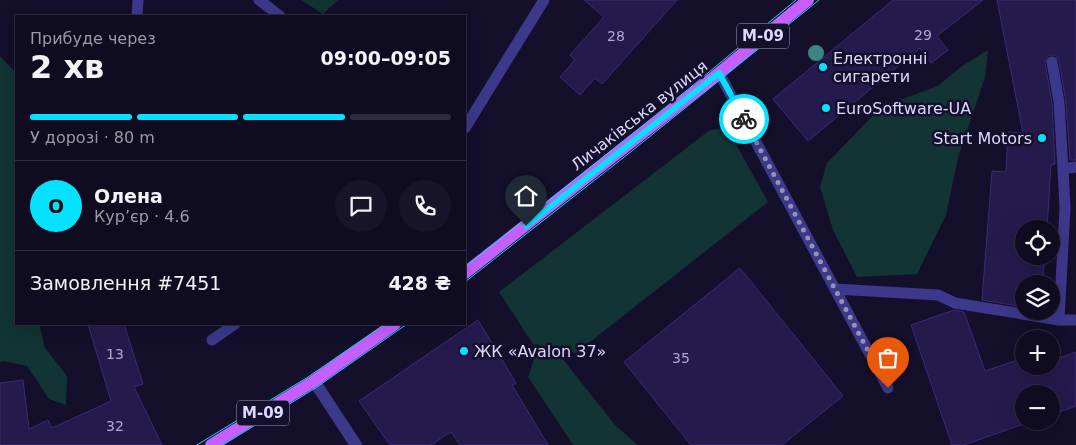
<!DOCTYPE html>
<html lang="uk">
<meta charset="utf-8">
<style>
:root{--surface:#0f0b20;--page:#181429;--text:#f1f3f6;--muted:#9b9ba5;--line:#2f2b3e;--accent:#04e2ff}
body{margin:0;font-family:"DejaVu Sans",sans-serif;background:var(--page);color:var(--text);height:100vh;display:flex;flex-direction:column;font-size:19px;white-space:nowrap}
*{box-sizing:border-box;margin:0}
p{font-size:16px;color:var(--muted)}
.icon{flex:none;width:28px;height:28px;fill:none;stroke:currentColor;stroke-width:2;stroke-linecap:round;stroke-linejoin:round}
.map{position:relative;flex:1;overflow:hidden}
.sheet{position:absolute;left:15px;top:15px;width:451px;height:310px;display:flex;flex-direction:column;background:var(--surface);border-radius:0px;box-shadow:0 5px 20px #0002,0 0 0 1px var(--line)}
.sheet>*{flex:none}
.tools{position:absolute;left:1015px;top:220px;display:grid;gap:10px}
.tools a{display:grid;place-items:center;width:45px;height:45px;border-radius:50%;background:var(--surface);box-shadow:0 5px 20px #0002,0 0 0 1px var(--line);font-size:25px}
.pin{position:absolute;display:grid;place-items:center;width:42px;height:42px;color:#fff;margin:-51px -21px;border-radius:50% 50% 50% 0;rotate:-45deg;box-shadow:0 0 5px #0007}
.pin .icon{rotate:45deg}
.courier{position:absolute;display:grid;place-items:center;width:50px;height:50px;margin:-25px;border:4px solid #04e2ff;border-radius:50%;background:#fff;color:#222;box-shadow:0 1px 6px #0007}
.head em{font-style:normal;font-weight:700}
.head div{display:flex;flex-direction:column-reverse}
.head{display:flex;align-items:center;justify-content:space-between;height:85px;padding:0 15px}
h1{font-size:32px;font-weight:700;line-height:38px}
.bar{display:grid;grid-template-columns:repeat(4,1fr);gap:8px 5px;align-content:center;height:60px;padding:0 15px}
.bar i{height:6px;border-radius:4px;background:var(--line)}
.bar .current{background:var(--accent)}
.bar p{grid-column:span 4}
.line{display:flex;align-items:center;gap:12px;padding:0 15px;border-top:1px solid var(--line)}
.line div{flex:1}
.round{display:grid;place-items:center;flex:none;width:52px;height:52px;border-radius:26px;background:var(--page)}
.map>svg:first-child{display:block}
.green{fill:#123434}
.building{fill:#251a4c;stroke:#3c2b79}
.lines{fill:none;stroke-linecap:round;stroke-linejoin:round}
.service{stroke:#3c388b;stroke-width:11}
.minor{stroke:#3c388b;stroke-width:12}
.primary{stroke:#c65fff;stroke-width:12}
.tram{stroke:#04e2ff;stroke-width:1}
.tree{fill:#3c8580}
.done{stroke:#9792b4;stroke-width:5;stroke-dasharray:0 9}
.route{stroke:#04e2ff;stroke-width:6}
.poi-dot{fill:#04e2ff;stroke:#140f2a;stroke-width:2}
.labels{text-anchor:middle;stroke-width:5;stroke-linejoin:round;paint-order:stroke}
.number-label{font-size:14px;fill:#afa8d2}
.shield{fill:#140f2a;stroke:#a19cbf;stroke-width:1}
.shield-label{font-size:15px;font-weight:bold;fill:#ddd8ff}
.poi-label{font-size:16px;fill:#ddd8ff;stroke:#140f2a;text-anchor:start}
.street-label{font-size:16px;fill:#ddd8ff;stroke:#140f2a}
</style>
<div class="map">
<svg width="1076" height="445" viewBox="0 0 1076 445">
<rect width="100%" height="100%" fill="#140f2a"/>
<path class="green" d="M 301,0 L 338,0 L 323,14 Z
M 988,50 L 985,77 L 958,158 L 946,215 L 917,274 L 857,277 L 833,230 L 820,187 L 827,163 L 881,107 L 938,86 L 962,66 Z
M 0,56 L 16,73 L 16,324 L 39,324 L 45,348 L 67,376 L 66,405 L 49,399 L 27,366 L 4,361 L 0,362 Z
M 727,128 L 768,202 L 576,353 L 533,344 L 499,292 L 710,130 Z
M 537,350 L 558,353 L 615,425 L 638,445 L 573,445 L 528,377 Z"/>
<path class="building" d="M 584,0 L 677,0 L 602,84 L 595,78 L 580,95 L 560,77 L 575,60 L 570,55 L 604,17 Z
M 893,0 L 983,0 L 937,36 L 948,50 L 931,63 L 920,48 L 808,141 L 773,99 Z
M 997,0 L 1076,0 L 1076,160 L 1070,160 L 1066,102 L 1059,61 L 1055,55 L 1050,55 L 1047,57 L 1045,63 L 1052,103 L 1055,164 L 1051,165 L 1047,229 L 1024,229 L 1024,256 L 1045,256 L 1042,284 L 1024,284 L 1024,307 L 982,300 L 992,171 L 1006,172 L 1008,132 L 1023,133 Z
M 740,268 L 843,396 L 782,445 L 691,445 L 624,362 Z
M 954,310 L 964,312 L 985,371 L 1024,358 L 1024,366 L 1051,366 L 1051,352 L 1054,360 L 1076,352 L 1076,406 L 1051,415 L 1051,394 L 1024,394 L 1024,421 L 1032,421 L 964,445 L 952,445 L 911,325 Z
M 478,320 L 516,383 L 512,385 L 548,445 L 460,445 L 451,432 L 431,445 L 390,445 L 359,401 Z
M 88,324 L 124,324 L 143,384 L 134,387 L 162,445 L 0,445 L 0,383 L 23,380 L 29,429 L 48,420 L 52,428 L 111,401 Z"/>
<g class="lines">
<path class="service" d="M 259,0 L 280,16
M 137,16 L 138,0
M 1052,62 L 1059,102 L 1063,169
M 719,73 L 888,388
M 465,128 L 544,0
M 1076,167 L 1063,169 L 1065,208 L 1059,320 L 1076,320
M 835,289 L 938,295 L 955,303 L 1059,320
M 212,340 L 235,324"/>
<path class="minor" d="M 314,381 L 356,445"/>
<path class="primary" d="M 465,273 L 719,73 L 808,0
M 211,445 L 314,381 L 395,324"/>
<path class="tram" d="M 465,267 L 691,87 L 796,0
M 465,282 L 633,150 L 819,0
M 197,445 L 308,377 L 385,324
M 223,445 L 317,387 L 407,324"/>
</g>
<circle class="tree" cx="816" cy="53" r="8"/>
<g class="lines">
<path class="done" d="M 744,119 L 888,388"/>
<path class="route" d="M 526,226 L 719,73 L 744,119"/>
</g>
<g class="poi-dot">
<circle cx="823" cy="67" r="5"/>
<circle cx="826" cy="108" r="5"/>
<circle cx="1042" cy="138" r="5"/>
<circle cx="464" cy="351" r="5"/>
</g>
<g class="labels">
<g class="number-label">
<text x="923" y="40">29</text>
<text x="616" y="41">28</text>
<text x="115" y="359">13</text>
<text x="681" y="363">35</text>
<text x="115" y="431">32</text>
</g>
<g class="shield">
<rect x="737" y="23.5" width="52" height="25" rx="4"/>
<rect x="237" y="400.5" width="52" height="25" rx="4"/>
</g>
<g class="shield-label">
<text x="763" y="41">М-09</text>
<text x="263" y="418">М-09</text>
</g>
<g class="poi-label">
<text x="833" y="64">Електронні<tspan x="833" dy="18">сигарети</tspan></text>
<text x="836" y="114">EuroSoftware-UA</text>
<text x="1032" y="144" text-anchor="end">Start Motors</text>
<text x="474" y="357">ЖК «Avalon 37»</text>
</g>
<g class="street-label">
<text transform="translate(639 115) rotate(-38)" y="6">Личаківська вулиця</text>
</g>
</g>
</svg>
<div class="tools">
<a><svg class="icon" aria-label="locate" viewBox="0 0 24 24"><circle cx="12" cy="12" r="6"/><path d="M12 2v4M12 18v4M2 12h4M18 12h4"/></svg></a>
<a><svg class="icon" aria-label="layers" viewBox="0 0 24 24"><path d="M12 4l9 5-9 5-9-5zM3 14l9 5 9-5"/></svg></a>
<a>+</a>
<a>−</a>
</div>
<div class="pin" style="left:888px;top:388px;background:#ea580c"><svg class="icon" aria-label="bag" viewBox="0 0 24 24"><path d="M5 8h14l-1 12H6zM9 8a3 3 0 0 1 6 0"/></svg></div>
<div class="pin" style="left:526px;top:226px;background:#1f2937"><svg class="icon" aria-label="home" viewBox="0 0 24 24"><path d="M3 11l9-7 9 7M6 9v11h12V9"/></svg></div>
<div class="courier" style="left:744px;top:119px"><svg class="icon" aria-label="bike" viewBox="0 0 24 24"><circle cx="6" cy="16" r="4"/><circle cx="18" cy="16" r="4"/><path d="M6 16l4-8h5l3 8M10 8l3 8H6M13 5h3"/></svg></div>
<section class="sheet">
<div class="head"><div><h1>2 хв</h1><p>Прибуде через</p></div><em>09:00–09:05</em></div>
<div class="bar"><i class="current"></i><i class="current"></i><i class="current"></i><i></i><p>У дорозі · 80 m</p></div>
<div class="line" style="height:90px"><b class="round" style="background:var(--accent);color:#111">О</b><div><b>Олена</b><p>Кур’єр · 4.6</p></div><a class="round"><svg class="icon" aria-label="chat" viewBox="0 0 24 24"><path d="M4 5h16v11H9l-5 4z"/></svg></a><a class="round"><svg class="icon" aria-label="phone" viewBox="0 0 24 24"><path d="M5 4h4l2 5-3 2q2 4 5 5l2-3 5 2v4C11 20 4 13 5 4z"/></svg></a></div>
<div class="line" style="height:65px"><div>Замовлення #7451</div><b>428 ₴</b></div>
</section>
</div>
